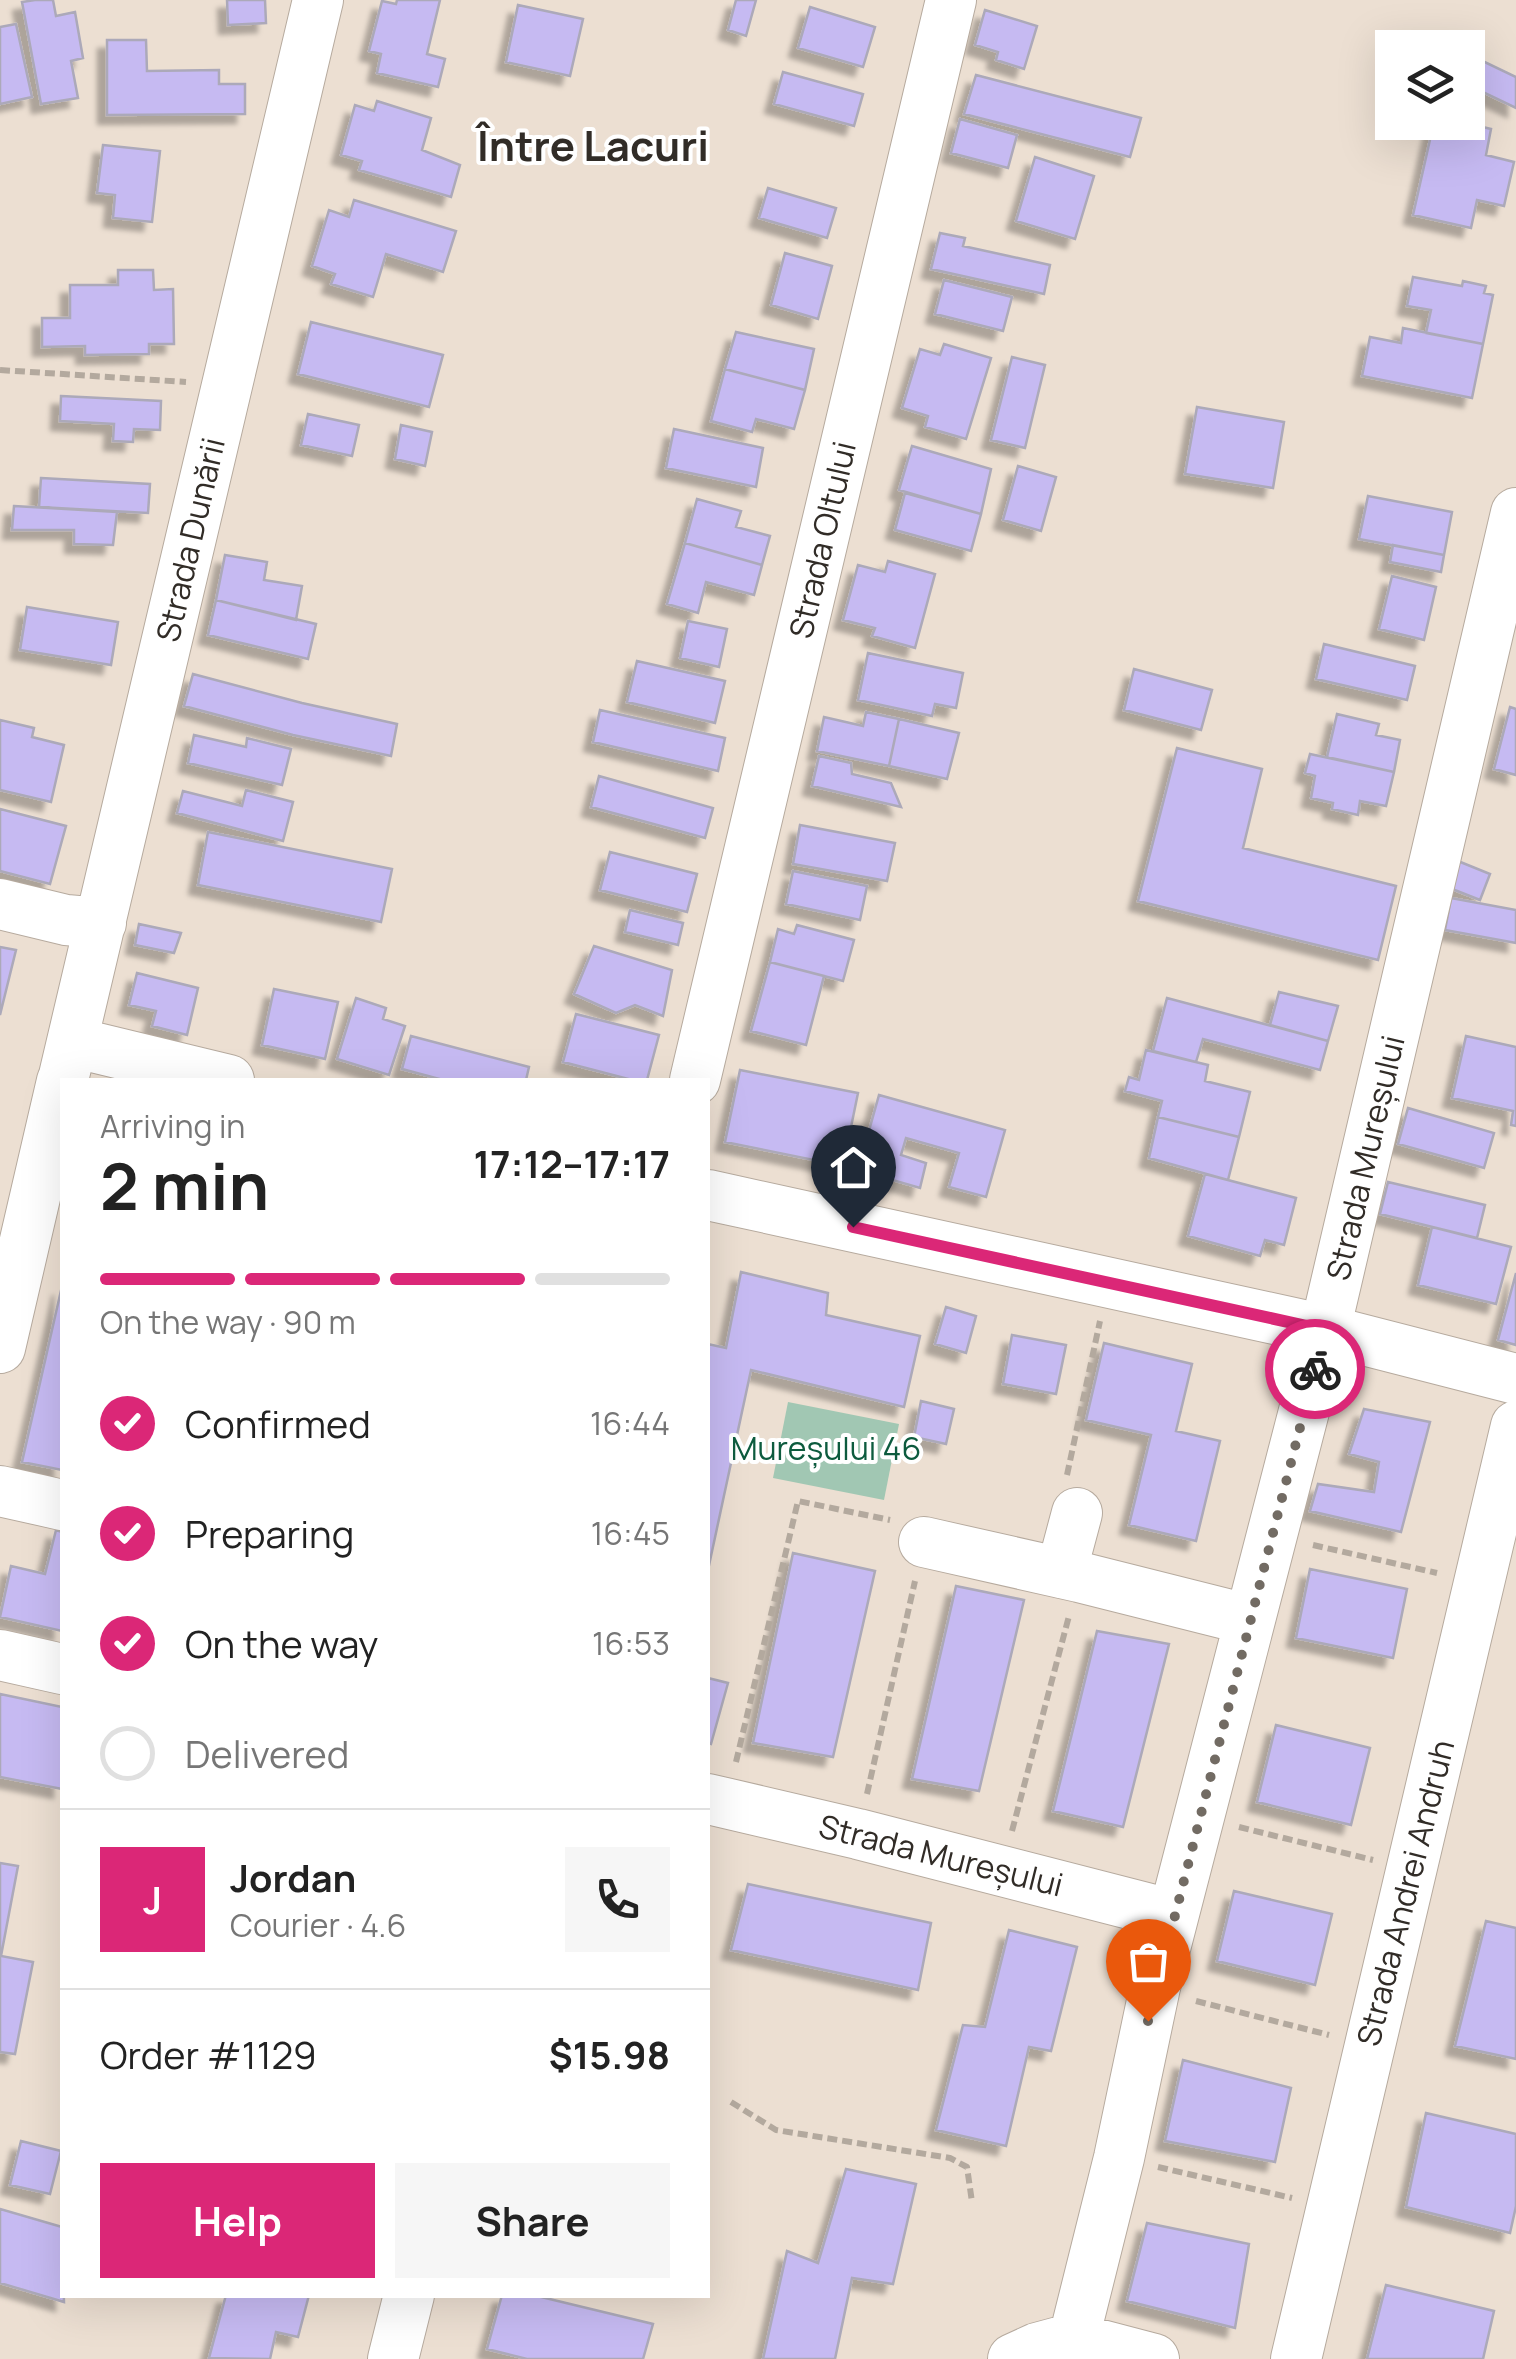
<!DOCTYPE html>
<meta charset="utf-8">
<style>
:root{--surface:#fff;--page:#f6f6f6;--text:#222;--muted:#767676;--line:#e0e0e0;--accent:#db2777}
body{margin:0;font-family:Manrope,sans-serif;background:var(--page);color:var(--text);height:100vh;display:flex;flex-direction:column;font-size:38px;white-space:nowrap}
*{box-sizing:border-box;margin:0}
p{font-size:32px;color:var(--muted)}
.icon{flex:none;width:55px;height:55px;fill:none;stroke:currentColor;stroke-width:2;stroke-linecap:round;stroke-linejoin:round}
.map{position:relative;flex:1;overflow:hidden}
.drawer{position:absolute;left:60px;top:1078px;width:650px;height:1220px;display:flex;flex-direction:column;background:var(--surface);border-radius:0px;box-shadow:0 10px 40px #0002}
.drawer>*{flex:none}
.fabs{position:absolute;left:1375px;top:30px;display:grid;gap:20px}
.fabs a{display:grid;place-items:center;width:110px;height:110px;border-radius:0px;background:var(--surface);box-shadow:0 10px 40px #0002;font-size:50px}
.pin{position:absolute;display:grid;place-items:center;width:85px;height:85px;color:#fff;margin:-102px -42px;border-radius:50% 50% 50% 0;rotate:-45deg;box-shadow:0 0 10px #0007}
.pin .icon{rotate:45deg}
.courier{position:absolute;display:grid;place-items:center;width:100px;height:100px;margin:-50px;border:8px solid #db2777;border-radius:50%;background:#fff;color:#222;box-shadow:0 2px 12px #0007}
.summary em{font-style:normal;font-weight:700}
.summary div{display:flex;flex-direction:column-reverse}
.summary{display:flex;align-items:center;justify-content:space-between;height:170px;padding:0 40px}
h1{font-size:65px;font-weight:700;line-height:75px}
.bar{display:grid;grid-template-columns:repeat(4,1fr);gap:15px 10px;align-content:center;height:120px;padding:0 40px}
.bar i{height:12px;border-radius:8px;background:var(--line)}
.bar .on{background:var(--accent)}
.bar p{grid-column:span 4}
.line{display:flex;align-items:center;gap:25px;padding:0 40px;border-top:2px solid var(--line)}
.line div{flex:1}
.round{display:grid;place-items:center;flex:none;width:105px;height:105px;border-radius:0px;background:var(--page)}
ol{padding:0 40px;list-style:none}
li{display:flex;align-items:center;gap:30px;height:110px}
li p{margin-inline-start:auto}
li .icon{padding:10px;border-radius:50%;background:var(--accent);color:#fff;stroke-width:4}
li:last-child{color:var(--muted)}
li i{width:55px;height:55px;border:5px solid var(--line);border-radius:50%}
.primary-button{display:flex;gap:20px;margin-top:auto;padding:20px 40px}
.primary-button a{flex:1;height:115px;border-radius:0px;background:var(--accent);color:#fff;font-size:40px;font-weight:700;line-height:115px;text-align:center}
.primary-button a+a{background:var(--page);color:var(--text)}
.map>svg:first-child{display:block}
.green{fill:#a1c7b3}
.building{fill:#c6baf2;stroke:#aca9b9;stroke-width:2.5;filter:url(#shadow)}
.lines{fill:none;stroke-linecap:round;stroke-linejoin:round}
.minor-casing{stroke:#b6aa9e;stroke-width:52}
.path{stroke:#b3a99e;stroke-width:6;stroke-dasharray:10 5;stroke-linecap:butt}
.minor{stroke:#fff;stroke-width:50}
.done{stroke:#726b63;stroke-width:10;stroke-dasharray:0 18}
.route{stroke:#db2777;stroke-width:12}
.labels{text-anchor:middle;stroke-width:8;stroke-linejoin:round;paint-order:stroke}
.street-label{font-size:32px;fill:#312c27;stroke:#fff}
.park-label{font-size:32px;fill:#0d5b3e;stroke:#fff}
.district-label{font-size:42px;font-weight:bold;fill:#312c27;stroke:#fff}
</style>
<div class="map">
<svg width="1516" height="2359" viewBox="0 0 1516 2359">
<defs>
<filter id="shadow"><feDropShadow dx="-9" dy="9" stdDeviation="2.5" flood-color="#0004"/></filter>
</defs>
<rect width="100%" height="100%" fill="#ecdfd2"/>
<path class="green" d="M 788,1402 L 899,1424 L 884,1500 L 773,1478 Z"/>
<path class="building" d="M 35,0 L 53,0 L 56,16 L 75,12 L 83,58 L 71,61 L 78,98 L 41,104 L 22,2 Z
M 227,0 L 265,0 L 266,23 L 228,25 Z
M 397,0 L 440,0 L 427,54 L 445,59 L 438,87 L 377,73 L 381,54 L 369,51 L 382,1 L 396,4 Z
M 736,0 L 756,0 L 746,36 L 728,30 Z
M 518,5 L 583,19 L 570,76 L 506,62 Z
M 810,7 L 875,27 L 863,67 L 798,48 Z
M 985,10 L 1037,26 L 1024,69 L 996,60 L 998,52 L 975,45 Z
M 16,24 L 32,97 L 0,104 L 0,27 Z
M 107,40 L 146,40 L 147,71 L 219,70 L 219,84 L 245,84 L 245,114 L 107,115 Z
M 1468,54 L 1516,77 L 1516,108 L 1468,85 Z
M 783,72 L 863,94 L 854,126 L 774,104 Z
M 976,75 L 1141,118 L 1130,157 L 964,114 Z
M 377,101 L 431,118 L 422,150 L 460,165 L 451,197 L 359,170 L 362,161 L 341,155 L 355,105 L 374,111 Z
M 960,119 L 1017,135 L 1008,168 L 951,153 Z
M 1434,122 L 1462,122 L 1491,129 L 1486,155 L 1514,162 L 1504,206 L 1477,200 L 1471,228 L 1413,215 Z
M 103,145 L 160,151 L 152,222 L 113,218 L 115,195 L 97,193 Z
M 1035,157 L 1094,176 L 1075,239 L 1016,221 Z
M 768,188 L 836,208 L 827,238 L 759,218 Z
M 354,200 L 456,231 L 443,272 L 386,254 L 373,297 L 331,284 L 335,274 L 312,266 L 329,210 L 349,217 Z
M 940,233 L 965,238 L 963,246 L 1050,265 L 1044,294 L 931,269 Z
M 785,253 L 832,266 L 818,319 L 771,305 Z
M 118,270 L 153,270 L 154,290 L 173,289 L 174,344 L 149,344 L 149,354 L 85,355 L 85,346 L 42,347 L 42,318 L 70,318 L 70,285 L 118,285 Z
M 1413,277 L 1462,286 L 1463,281 L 1486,286 L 1484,293 L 1493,295 L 1483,344 L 1426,333 L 1431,310 L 1407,306 Z
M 944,280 L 1012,297 L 1003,331 L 935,314 Z
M 311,322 L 443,355 L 429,407 L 298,374 Z
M 1403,328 L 1483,344 L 1472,398 L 1362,376 L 1370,337 L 1401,343 Z
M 736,332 L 814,349 L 805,390 L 725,369 Z
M 944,344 L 991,358 L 966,439 L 925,427 L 928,416 L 902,408 L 920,349 L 940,355 Z
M 1012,357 L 1045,365 L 1025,448 L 991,440 Z
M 725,369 L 805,390 L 794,429 L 756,419 L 752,432 L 711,421 Z
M 61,396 L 161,401 L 160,430 L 134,429 L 133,442 L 113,441 L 114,424 L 60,421 Z
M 1197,407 L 1284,422 L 1273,488 L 1185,474 Z
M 308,414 L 359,425 L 352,456 L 301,445 Z
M 401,425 L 432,432 L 425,466 L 395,459 Z
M 674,429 L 763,448 L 756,487 L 666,468 Z
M 912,446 L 991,469 L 981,514 L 899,490 Z
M 1018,466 L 1056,477 L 1041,531 L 1003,520 Z
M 41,478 L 150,484 L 148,513 L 39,507 Z
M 905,493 L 981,514 L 971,551 L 895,530 Z
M 1368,496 L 1452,512 L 1444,555 L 1359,539 Z
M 697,499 L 741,511 L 736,527 L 770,536 L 762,565 L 685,543 Z
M 14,506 L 117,512 L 113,545 L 74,544 L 74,530 L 12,530 Z
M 685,543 L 762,565 L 754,595 L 706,582 L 698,613 L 667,604 Z
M 1393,545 L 1444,555 L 1441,572 L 1390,562 Z
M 225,555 L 267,562 L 264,580 L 302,586 L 296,620 L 216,600 Z
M 888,561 L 935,574 L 915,648 L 872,636 L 875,628 L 843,620 L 858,565 L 885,572 Z
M 1392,576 L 1436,587 L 1424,640 L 1379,629 Z
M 216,600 L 316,624 L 308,659 L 208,635 Z
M 27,607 L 118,622 L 111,665 L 20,650 Z
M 688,621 L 727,629 L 719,667 L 680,658 Z
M 1324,644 L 1415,666 L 1407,700 L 1316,679 Z
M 868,653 L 963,673 L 956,708 L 935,704 L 932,716 L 858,700 Z
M 637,661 L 725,681 L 715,723 L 627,702 Z
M 1134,669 L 1212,690 L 1201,730 L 1124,710 Z
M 193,674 L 302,703 L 397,724 L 391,756 L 293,735 L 184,706 Z
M 1510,707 L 1516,709 L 1516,775 L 1494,769 Z
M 600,710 L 725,738 L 718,771 L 593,742 Z
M 866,712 L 899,719 L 889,766 L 817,751 L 824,717 L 863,726 Z
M 1337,714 L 1379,724 L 1376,735 L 1400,740 L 1394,772 L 1327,757 Z
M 899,719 L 959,733 L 947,779 L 889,766 Z
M 0,720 L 34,728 L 32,737 L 64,745 L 51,802 L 0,790 Z
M 194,735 L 246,747 L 247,738 L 291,749 L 282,785 L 188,763 Z
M 1177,748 L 1262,769 L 1243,848 L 1396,886 L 1378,960 L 1138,901 Z
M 1310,754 L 1394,772 L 1386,806 L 1360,801 L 1358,815 L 1332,809 L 1333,803 L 1311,798 L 1315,776 L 1305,773 Z
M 819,756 L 851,763 L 852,774 L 891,783 L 901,807 L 812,786 Z
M 599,776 L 713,808 L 705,838 L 591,807 Z
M 246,790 L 293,802 L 283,841 L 177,813 L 183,791 L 242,806 Z
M 0,809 L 66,826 L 50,884 L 0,871 Z
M 800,825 L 895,843 L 887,881 L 793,864 Z
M 208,832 L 392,869 L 381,922 L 198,885 Z
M 610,852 L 697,874 L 687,912 L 600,890 Z
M 1453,859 L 1490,874 L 1480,900 L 1442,885 Z
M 793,871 L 867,886 L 860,920 L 786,904 Z
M 1451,898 L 1516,910 L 1516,943 L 1445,930 Z
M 630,910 L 683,923 L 678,945 L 625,932 Z
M 139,924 L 181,933 L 174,953 L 135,945 Z
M 797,925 L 854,940 L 843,981 L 770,962 L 778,929 L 794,934 Z
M 594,946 L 672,970 L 663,1016 L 635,1005 L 616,1013 L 574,994 Z
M 0,947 L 16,950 L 0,1015 Z
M 770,962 L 824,976 L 806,1045 L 751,1031 Z
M 137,973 L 198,988 L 187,1035 L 152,1026 L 156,1011 L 129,1005 Z
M 274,989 L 338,1002 L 325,1059 L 262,1045 Z
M 1279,992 L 1338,1006 L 1328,1041 L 1270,1025 Z
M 356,998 L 386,1008 L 383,1019 L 405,1026 L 389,1075 L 337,1059 Z
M 1167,998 L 1328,1041 L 1320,1070 L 1203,1039 L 1196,1062 L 1153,1051 Z
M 576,1014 L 659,1035 L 647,1080 L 632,1080 L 563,1062 Z
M 411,1036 L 529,1067 L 526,1080 L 443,1080 L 402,1069 Z
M 1466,1036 L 1516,1047 L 1516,1126 L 1511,1125 L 1513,1111 L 1452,1098 Z
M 1146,1050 L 1208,1065 L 1205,1081 L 1250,1092 L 1239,1137 L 1158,1117 L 1162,1101 L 1125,1091 L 1129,1077 L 1139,1080 Z
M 740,1070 L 858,1093 L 843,1166 L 725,1142 Z
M 879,1095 L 1005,1130 L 986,1197 L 949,1187 L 959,1153 L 906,1138 L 901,1155 L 926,1163 L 920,1188 L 858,1170 Z
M 1408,1108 L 1494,1133 L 1484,1168 L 1398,1144 Z
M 1158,1117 L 1239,1137 L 1228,1180 L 1149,1158 Z
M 1205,1174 L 1296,1198 L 1284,1245 L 1265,1240 L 1260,1256 L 1188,1236 Z
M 1388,1182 L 1485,1205 L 1477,1238 L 1380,1214 Z
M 1432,1227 L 1511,1247 L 1496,1304 L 1418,1285 Z
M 741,1272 L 828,1293 L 826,1315 L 920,1336 L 904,1407 L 751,1370 L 708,1570 L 708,1344 L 726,1348 Z
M 1516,1273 L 1516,1345 L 1498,1340 Z
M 62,1286 L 62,1470 L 22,1462 Z
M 946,1307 L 976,1316 L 966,1353 L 935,1344 Z
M 1012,1335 L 1066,1345 L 1056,1394 L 1003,1384 Z
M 1104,1343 L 1192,1364 L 1176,1431 L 1220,1441 L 1196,1541 L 1129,1525 L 1151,1435 L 1086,1420 Z
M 921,1401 L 954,1409 L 946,1444 L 914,1437 Z
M 1364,1409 L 1430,1422 L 1401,1532 L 1310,1511 L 1318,1484 L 1374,1492 L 1379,1462 L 1349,1454 Z
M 56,1530 L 62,1532 L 62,1631 L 0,1617 L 11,1566 L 45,1574 Z
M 793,1553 L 875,1571 L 833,1757 L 753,1743 Z
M 1310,1569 L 1407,1589 L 1393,1658 L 1296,1638 Z
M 956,1586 L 1024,1600 L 979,1791 L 912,1779 Z
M 1097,1631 L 1169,1644 L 1123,1827 L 1053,1811 Z
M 708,1678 L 728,1683 L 711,1744 L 708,1743 Z
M 0,1694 L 62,1707 L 62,1789 L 0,1777 Z
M 1276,1725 L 1370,1748 L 1351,1825 L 1257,1802 Z
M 0,1863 L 18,1866 L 1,1956 L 33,1962 L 15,2054 L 0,2052 Z
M 748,1884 L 931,1923 L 918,1990 L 731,1950 Z
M 1234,1891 L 1332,1914 L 1315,1985 L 1217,1961 Z
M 1486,1921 L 1516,1928 L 1516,2059 L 1455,2046 Z
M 1009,1930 L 1077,1947 L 1051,2051 L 1029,2047 L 1006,2146 L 936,2130 L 963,2025 L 985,2027 Z
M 1183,2060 L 1291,2088 L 1275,2162 L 1165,2141 Z
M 1426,2113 L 1516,2134 L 1516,2206 L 1510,2233 L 1406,2207 Z
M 21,2141 L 61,2151 L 50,2194 L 10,2185 Z
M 846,2169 L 916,2184 L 893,2284 L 852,2278 L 835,2359 L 763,2359 L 787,2251 L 818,2263 Z
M 0,2209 L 62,2227 L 64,2302 L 0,2283 Z
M 1147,2223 L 1249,2244 L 1235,2328 L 1127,2301 Z
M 1386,2285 L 1494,2311 L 1483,2359 L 1367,2359 Z
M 226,2295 L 309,2295 L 298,2337 L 276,2332 L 270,2359 L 209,2358 Z
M 502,2295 L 533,2295 L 653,2324 L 643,2359 L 527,2359 L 487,2349 Z"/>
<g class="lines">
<defs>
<path id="minor" d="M 0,904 L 66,920 L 101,923
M 72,1042 L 229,1080
M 63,1080 L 318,0
M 695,1080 L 951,0
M 708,1195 L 1325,1330 L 1516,1379
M 0,1348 L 62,1081
M 0,1491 L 62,1505
M 924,1542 L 1079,1577 L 1250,1620
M 1061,1573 L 1077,1513
M 0,1655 L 62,1669
M 708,1799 L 858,1834 L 1173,1915
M 1074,2338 L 1119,2158 L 1155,1987 L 1325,1330 L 1516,513
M 393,2359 L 409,2295
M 1013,2359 L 1037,2348 L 1074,2338 L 1154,2359
M 1296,2359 L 1516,1426"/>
</defs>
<use href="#minor" class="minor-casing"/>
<path class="path" d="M 0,370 L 186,382
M 1067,1475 L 1100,1321
M 1313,1545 L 1437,1573
M 736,1762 L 798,1501 L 890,1520
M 867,1794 L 915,1581
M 1239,1827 L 1373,1860
M 1012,1831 L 1069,1616
M 1196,2001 L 1329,2035
M 731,2102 L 776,2130 L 950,2158 L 967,2167 L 972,2202
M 1158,2167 L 1292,2198"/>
<use href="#minor" class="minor"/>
</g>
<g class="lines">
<path class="done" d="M 1148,2021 L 1315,1369"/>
<path class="route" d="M 853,1227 L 1325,1330 L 1315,1369"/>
</g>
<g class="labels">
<g class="street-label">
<text transform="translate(191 540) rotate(-77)" y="11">Strada Dunării</text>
<text transform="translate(823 540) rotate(-77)" y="11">Strada Oltului</text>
<text transform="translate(1366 1158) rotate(-77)" y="11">Strada Mureșului</text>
<text transform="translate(941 1856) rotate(14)" y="11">Strada Mureșului</text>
<text transform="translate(1406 1893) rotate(-76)" y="11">Strada Andrei Andruh</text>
</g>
<g class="park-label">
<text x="826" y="1460">Mureșului 46</text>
</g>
<g class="district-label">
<text x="593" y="161">Între Lacuri</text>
</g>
</g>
</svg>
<div class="fabs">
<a><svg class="icon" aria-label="layers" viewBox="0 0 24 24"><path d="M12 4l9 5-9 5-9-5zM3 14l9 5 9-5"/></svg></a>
</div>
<div class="pin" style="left:1148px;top:2021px;background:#ea580c"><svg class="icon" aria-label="bag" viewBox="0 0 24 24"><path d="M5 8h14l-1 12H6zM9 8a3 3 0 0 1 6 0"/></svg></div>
<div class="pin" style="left:853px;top:1227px;background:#1f2937"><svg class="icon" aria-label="home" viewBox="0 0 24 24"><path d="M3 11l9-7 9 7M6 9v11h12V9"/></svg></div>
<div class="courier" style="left:1315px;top:1369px"><svg class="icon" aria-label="bike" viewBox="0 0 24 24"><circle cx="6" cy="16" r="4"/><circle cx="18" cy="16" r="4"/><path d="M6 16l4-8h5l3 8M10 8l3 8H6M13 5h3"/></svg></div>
<section class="drawer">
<div class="summary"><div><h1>2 min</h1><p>Arriving in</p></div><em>17:12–17:17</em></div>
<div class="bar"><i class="on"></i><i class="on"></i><i class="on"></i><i></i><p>On the way · 90 m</p></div>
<ol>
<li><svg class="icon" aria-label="check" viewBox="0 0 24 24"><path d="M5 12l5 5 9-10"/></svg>Confirmed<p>16:44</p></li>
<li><svg class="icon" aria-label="check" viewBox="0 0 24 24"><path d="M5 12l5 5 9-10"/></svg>Preparing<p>16:45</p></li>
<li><svg class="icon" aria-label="check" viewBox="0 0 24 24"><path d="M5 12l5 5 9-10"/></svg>On the way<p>16:53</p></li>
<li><i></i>Delivered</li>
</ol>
<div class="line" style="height:180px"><b class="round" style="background:var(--accent);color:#fff">J</b><div><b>Jordan</b><p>Courier · 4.6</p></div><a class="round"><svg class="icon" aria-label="phone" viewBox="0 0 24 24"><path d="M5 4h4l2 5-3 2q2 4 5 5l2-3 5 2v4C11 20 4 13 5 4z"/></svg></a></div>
<div class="line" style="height:130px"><div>Order #1129</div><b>$15.98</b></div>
<div class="primary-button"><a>Help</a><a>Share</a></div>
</section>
</div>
